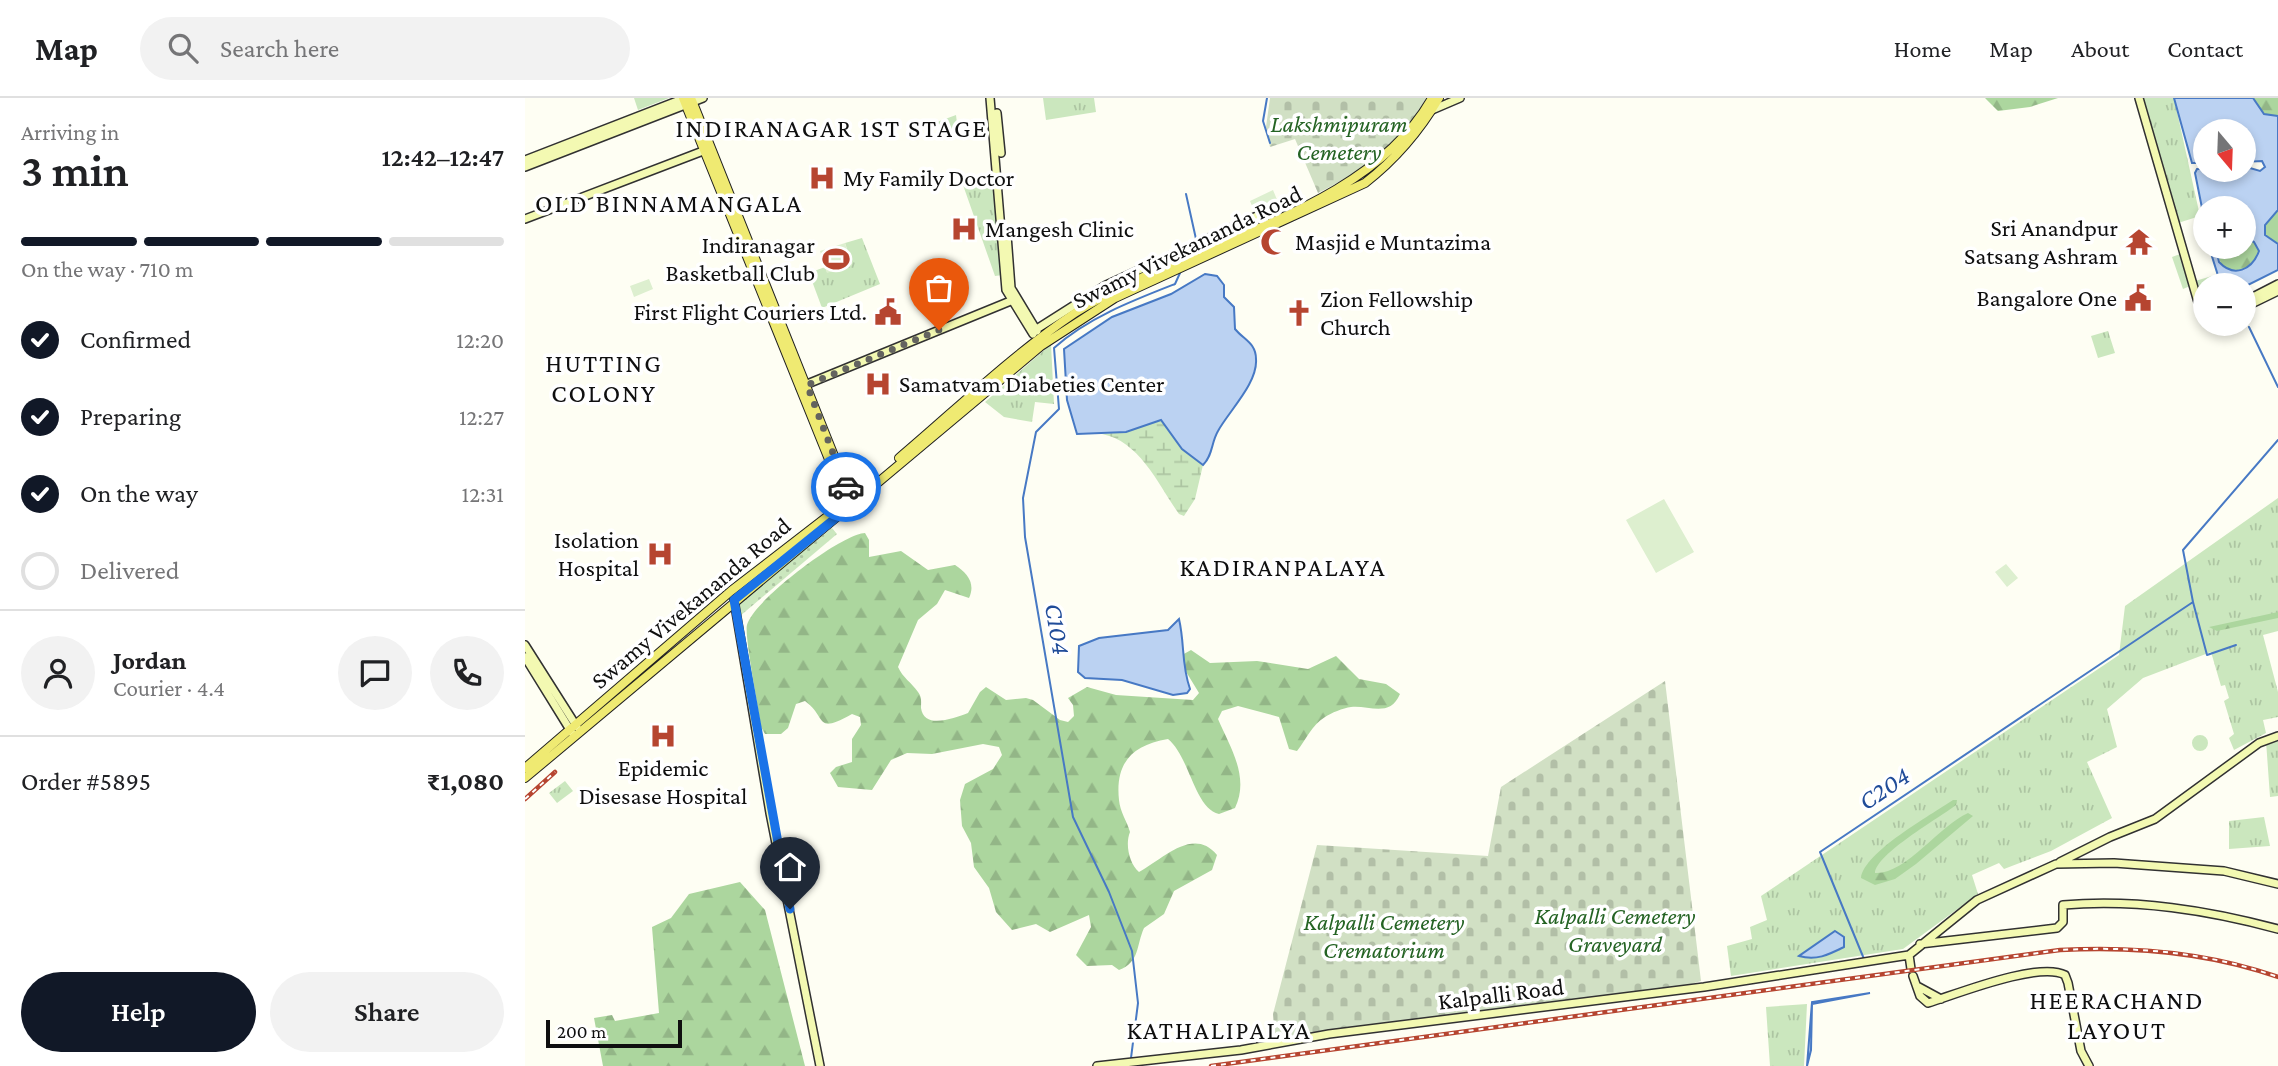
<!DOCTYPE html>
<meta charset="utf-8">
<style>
:root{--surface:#fff;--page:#f2f2f2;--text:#202124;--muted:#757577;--line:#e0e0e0;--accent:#111827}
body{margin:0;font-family:"Crimson Pro",serif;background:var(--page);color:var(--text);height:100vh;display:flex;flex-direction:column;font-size:26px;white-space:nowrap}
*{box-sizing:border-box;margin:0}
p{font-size:23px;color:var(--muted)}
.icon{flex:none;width:38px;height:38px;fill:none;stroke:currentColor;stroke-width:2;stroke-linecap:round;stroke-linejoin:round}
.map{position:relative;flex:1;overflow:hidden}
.panel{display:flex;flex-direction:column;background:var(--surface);width:525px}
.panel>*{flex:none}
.needle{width:46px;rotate:161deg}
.tools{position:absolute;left:1668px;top:21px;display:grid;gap:14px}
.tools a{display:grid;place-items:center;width:63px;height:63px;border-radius:50%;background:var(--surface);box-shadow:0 4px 10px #0003;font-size:35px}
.scale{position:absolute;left:21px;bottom:18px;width:136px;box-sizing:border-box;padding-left:7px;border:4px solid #0f0f0f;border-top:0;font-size:19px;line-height:24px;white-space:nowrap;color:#0f0f0f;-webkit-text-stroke:5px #fff;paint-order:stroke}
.pin{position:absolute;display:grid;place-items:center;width:60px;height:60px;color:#fff;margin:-72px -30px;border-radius:50% 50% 50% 0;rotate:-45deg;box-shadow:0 0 7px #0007}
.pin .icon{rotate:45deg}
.courier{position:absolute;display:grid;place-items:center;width:70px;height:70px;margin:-35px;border:5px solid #1a73e8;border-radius:50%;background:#fff;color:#222;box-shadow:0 2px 9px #0007}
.head em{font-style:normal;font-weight:600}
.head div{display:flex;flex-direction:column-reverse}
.head{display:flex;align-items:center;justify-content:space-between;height:119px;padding:0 21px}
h1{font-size:46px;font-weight:600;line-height:52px}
.bar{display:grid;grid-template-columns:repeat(4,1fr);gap:10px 7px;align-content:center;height:84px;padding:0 21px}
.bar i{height:9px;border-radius:5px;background:var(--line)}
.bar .selected{background:var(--accent)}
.bar p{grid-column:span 4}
.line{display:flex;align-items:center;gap:18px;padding:0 21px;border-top:2px solid var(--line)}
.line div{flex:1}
.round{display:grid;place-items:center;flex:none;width:74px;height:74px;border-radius:37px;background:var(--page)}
ol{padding:0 21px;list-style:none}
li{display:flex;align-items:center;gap:21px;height:77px}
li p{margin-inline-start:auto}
li .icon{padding:7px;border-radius:50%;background:var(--accent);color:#fff;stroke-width:4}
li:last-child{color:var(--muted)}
li i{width:38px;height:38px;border:4px solid var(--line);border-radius:50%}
.primary-button{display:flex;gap:14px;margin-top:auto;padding:14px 21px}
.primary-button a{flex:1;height:80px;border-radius:42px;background:var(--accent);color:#fff;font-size:28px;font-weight:600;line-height:80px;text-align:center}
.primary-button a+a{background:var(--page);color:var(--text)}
header{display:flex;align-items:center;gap:42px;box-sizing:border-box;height:98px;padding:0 35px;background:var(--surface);border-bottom:2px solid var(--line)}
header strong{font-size:33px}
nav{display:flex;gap:38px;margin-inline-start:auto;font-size:24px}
.search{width:490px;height:63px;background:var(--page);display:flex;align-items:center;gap:18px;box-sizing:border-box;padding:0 24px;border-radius:38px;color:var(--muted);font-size:26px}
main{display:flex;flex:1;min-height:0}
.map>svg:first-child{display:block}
.grass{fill:url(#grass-tufts)}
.forest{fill:url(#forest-firs)}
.wetland{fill:url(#wetland-marsh)}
.cemetery{fill:url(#cemetery-stones)}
.garden{fill:url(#garden-dots)}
.pitch{fill:#ddefcf}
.water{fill:#bbd2f2;stroke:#4779c4;stroke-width:2}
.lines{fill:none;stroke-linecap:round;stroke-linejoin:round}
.stream{stroke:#4779c4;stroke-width:2}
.secondary-casing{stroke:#313131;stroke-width:10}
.primary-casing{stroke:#202020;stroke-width:10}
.secondary{stroke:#f3f9b2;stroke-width:7}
.primary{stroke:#efea72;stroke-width:8}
.rail-casing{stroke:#b64530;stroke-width:4.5}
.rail{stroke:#fff;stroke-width:2;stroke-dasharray:5;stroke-linecap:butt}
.done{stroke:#63635f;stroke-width:7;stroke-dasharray:0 12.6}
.route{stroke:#1a73e8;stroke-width:9}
.labels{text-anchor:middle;stroke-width:7;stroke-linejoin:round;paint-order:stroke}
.park-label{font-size:24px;font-style:italic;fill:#246323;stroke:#fff}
.poi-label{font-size:24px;fill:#0f0f0f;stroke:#fff;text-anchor:start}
.street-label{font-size:24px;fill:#0f0f0f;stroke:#fff}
.neighbourhood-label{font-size:26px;letter-spacing:2px;fill:#0f0f0f;stroke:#fff}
.water-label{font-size:26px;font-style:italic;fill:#204c99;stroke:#fff}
</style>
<header>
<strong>Map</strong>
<div class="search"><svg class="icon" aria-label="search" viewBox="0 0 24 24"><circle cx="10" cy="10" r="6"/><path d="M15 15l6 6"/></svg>Search here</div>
<nav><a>Home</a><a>Map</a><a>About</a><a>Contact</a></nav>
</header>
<main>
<section class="panel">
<div class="head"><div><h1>3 min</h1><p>Arriving in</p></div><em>12:42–12:47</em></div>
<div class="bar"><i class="selected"></i><i class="selected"></i><i class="selected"></i><i></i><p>On the way · 710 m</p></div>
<ol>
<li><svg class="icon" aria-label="check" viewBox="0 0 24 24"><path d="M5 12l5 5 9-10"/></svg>Confirmed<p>12:20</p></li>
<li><svg class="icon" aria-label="check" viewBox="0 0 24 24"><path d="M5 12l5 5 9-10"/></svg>Preparing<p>12:27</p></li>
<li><svg class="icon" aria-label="check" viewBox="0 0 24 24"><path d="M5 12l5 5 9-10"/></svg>On the way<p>12:31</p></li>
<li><i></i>Delivered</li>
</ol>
<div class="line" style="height:126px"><a class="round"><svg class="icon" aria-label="person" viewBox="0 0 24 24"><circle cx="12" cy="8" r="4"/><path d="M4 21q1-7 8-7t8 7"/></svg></a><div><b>Jordan</b><p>Courier · 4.4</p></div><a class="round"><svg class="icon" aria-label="chat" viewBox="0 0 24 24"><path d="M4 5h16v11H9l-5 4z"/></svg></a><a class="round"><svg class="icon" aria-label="phone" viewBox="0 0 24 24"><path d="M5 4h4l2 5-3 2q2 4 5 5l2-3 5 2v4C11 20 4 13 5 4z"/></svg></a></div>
<div class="line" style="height:91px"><div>Order #5895</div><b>₹1,080</b></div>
<div class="primary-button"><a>Help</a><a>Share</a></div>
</section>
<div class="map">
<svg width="1753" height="968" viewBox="0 0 1753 968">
<defs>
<pattern id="grass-tufts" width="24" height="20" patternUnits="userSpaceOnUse" patternTransform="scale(1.75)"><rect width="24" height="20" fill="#cbe7be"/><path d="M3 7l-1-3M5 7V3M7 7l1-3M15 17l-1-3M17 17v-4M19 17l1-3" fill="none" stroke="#adc5a2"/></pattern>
<pattern id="forest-firs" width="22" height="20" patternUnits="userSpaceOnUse" patternTransform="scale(1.75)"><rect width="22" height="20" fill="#acd69e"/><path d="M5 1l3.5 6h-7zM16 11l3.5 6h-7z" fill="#93b687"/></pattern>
<pattern id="wetland-marsh" width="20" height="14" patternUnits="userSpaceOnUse" patternTransform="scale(1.75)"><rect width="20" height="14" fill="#cbe7be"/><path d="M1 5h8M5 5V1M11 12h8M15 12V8" fill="none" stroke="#adc5a2"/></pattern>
<pattern id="cemetery-stones" width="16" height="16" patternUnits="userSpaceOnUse" patternTransform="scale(1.75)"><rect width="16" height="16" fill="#d1e0c4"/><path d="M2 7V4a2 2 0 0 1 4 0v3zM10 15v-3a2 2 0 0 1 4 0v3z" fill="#b2bfa7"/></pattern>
<pattern id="garden-dots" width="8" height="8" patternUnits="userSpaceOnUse" patternTransform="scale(1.75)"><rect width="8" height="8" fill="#cbe7be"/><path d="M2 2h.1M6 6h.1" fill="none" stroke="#adc5a2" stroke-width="1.8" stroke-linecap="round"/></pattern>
</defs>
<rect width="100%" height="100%" fill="#fefef3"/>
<path class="grass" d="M 109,0 L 144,0 L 113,12 Z
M 518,0 L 569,0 L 571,14 L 521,22 Z
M 1617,0 L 1649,0 L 1675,118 L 1653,125 Z
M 431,17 L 433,33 L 416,36 L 412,24 Z
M 470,84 L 478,177 L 470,178 L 438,87 Z
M 337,140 L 355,186 L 297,210 L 284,175 L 300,169 L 302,174 L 327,166 L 320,145 Z
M 1655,156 L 1665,188 L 1658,191 L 1647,159 Z
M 1687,178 L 1691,187 L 1680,187 L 1680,204 L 1670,183 Z
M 1583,233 L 1590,255 L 1573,260 L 1566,238 Z
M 526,246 L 529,306 L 510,304 L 507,324 L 479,319 L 460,304 Z
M 1753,400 L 1753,533 L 1738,537 L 1753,594 L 1753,619 L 1738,622 L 1741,635 L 1709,652 L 1704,640 L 1709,636 L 1699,603 L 1704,600 L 1700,587 L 1696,588 L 1686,554 L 1618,580 L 1582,611 L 1592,649 L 1562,664 L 1587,720 L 1526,753 L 1479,771 L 1474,765 L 1447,777 L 1453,796 L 1378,851 L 1206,878 L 1202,848 L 1227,841 L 1225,829 L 1242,822 L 1236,798 L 1594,557 L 1600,508 Z
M1667 645a8 8 0 1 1 16 0a8 8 0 1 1-16 0Z
M 1753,641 L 1753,698 L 1745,699 L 1741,643 Z
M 40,683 L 48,693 L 32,705 L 24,695 Z
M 1739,719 L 1745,748 L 1704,751 L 1704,723 Z
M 1282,906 L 1279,968 L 1245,968 L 1241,909 Z"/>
<path class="forest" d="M 1460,0 L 1533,0 L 1505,9 L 1473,13 Z
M 1728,0 L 1753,0 L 1753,18 L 1739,16 Z
M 1753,112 L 1753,146 L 1740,137 L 1740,127 Z
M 1719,139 L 1729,144 L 1734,153 C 1727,172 1715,176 1697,168 L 1692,155 L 1696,149 L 1718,149 Z
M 340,435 L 344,442 L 344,459 L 376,453 L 403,472 L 430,467 C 442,475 451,485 444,500 L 420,492 L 412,506 L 393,522 L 373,569 C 378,580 386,584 393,594 C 397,599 396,604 396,610 C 399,632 429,620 443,615 L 455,594 L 461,589 L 481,602 L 501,600 L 508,602 L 535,622 L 543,624 L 549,618 L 548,607 L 543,600 L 562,589 L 591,597 L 668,602 L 674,595 L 660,572 L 657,557 L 666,552 L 685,565 L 732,563 L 783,571 L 811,558 L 834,581 L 861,586 L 875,596 C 865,620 844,607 826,609 C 818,610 806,615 800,619 C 786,628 781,642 772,653 L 764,651 L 754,619 L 713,608 L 697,613 L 693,621 C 705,649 725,679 710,710 L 694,716 C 669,710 665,659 643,641 C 607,647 590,665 594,702 C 595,714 602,723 605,734 C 600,746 604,765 614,774 C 637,762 668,728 692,757 L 687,772 L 649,793 L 639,816 L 619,830 C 611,848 615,864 594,872 L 587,867 L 562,868 L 551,857 L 566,829 L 564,817 L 525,834 L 511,826 L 487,832 L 471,814 L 464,790 L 449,769 L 446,745 L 437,728 L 435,702 L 440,686 L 468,671 L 477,657 L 474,649 L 458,646 L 407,656 L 382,655 L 366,662 L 347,692 L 313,689 L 305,675 L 311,669 L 327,664 L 327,641 L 336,627 L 335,619 L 327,616 C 289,637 303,620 280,603 L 271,606 L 263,630 L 256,636 L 240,636 L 236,629 C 234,614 219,536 222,527 C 228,503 316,436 340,435 Z
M 1753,514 L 1753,520 L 1692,533 L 1684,529 Z
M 1428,702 L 1432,702 L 1431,707 C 1414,720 1351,756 1350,775 C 1380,777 1414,728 1443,715 L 1448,718 L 1391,766 L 1370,781 L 1350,787 L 1336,780 C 1339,754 1406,717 1428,702 Z
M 215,784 L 240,812 L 280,968 L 78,968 L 69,920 L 87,917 L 90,923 L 134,915 L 127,829 L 146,820 L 164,796 Z"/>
<path class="wetland" d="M 637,322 L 657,351 L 678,367 L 670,401 L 659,418 L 654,416 C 634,388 615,343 577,336 L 601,334 Z"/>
<path class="cemetery" d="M 745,0 L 901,0 C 876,45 839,72 793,95 L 770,41 L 745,49 L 741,29 Z
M 1140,583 L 1176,883 L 1160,888 L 1014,905 L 750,942 L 748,916 L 792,747 L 963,758 L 976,689 Z"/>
<path class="garden" d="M 307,430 L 312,436 L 215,518 L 213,504 Z"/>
<path class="pitch" d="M 748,92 L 753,104 L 730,115 L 725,103 Z
M 320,145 L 327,167 L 302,175 L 295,153 Z
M 124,181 L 128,191 L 109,199 L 105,188 Z
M 1139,401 L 1169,454 L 1131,475 L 1101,422 Z
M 1481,466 L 1493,480 L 1482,489 L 1470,474 Z"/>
<path class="water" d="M 1649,0 L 1728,0 L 1739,16 L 1753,18 L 1753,112 L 1740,127 L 1740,137 L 1753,146 L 1753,172 L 1719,189 L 1696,187 L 1684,149 L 1696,149 L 1692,155 L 1694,164 C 1709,180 1727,172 1734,153 L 1729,144 L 1719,139 L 1718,110 L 1680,110 L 1680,125 L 1670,75 L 1672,71 L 1725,70 L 1735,73 L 1740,69 L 1737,63 L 1719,64 L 1718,33 L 1680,33 L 1680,65 L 1667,65 Z
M 680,176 L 692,178 L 699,187 L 699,199 L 709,209 L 710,231 C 719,242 731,245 731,261 C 733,285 704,313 693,333 C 686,345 688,357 678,367 L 657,351 L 636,322 L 601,334 L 552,336 L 542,302 L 539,251 L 587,219 L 646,196 Z
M 654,521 C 660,547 656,565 665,591 L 662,595 L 648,597 L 597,582 L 560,580 L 553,574 L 554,548 L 574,540 L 643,532 Z
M 1310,833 L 1319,839 L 1319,849 C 1303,857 1291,863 1274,858 Z
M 1345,895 L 1287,906 L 1286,952 L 1282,968 L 1287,904 Z"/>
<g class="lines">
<path class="stream" d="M 742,0 L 738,23 L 745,45
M 661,96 L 671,141
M 673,149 L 674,150
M 577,194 L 665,153
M 1724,229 L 1753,289
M 1668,504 L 1682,557 L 1711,547
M 1339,861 L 1295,754 L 1668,504 L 1658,452 L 1753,342
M 606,960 L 613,905 L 607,853 L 584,794 L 548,719 L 500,439 L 498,400 L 511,334 L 534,311 L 529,250 C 562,220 609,202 650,186 L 655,175"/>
<defs>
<path id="secondary" d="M 465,0 L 481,192 L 508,236
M 1614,0 L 1673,204 L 1680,216
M 904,10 L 907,12 L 935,0
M 472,15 L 476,55
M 0,62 L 160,0
M 0,69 L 178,0
M 0,121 L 178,53
M 482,137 L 486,190 L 512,233
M 1718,204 L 1753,186
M 1718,210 L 1753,193
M 507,234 L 581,187 L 758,106
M 275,289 L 488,202
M 209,502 L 245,715 L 295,968
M 0,547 L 52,629
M 0,559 L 47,635
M 1535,764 L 1585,739 L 1630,721 L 1734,645 L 1753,638
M 1395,846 L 1532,830 L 1538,824 L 1538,807 C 1612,801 1682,812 1753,831
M 1384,857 L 1452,802 L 1531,766 L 1589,765 L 1699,773 L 1753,786
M 1384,857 L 1386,871
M 1388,878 L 1395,898 L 1403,905 C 1432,896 1514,863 1540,877 L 1543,885 L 1556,953 L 1564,968
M 1392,888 L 1416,901
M 572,968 L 716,952 L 804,936 L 1179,889 L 1384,857"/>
<path id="primary" d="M 158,0 L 322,406
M 166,0 L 327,403
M 374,360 C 432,311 487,257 550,215 C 658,145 841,118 907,0
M 0,670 L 206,493 L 338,391
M 0,680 L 516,248 L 590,200 L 840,85 C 871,61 894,34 914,0"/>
</defs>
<use href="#secondary" class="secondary-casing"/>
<use href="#primary" class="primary-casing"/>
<use href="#secondary" class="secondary"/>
<use href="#primary" class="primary"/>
<defs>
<path id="rail" d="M 0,701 L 30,674
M 686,968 L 1535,852 C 1610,848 1682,854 1753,879"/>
</defs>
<use href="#rail" class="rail-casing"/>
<use href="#rail" class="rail"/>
</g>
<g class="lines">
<path class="done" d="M 321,389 L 282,287 L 414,232"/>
<path class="route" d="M 265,811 L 209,502 L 328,406 L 321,389"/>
</g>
<defs>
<symbol id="hospital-bare" viewBox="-9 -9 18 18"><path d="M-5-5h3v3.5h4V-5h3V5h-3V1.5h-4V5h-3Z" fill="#b64530" stroke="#fff" stroke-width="2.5" paint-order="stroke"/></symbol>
<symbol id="mosque-bare" viewBox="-9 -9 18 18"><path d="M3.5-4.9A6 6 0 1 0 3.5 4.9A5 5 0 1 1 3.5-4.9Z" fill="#b64530" stroke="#fff" stroke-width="2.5" paint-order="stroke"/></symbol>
<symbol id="temple-bare" viewBox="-9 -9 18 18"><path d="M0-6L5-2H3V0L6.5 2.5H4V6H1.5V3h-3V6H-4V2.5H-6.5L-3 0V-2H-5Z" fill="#b64530" stroke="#fff" stroke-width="2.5" paint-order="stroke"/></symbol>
<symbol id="stadium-bare" viewBox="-9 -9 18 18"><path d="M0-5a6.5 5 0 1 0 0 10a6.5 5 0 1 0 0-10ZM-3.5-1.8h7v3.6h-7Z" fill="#b64530" stroke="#fff" stroke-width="2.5" paint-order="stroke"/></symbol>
<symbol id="civic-bare" viewBox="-9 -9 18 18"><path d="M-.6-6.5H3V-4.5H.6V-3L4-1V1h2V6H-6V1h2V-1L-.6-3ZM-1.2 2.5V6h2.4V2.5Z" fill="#b64530" stroke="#fff" stroke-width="2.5" paint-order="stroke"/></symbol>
<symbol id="church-bare" viewBox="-9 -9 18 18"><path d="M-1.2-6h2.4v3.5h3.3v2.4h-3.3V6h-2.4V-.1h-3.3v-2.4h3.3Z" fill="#b64530" stroke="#fff" stroke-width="2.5" paint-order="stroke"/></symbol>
</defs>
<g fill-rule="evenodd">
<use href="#hospital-bare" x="278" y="61" width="38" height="38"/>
<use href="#hospital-bare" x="420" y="112" width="38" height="38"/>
<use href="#mosque-bare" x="730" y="125" width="38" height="38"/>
<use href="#temple-bare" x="1595" y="125" width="38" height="38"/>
<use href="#stadium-bare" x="292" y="142" width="38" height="38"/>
<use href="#civic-bare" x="1594" y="181" width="38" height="38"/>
<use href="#civic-bare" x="344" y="195" width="38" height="38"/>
<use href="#church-bare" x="755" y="196" width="38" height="38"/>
<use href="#hospital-bare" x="334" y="267" width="38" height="38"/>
<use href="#hospital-bare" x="116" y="437" width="38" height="38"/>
<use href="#hospital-bare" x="119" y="619" width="38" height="38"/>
</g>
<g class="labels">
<g class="park-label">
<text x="814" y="34">Lakshmipuram<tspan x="814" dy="28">Cemetery</tspan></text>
<text x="1090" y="826">Kalpalli Cemetery<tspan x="1090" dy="28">Graveyard</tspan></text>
<text x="859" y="832">Kalpalli Cemetery<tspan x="859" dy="28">Crematorium</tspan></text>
</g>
<g class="poi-label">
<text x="318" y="88">My Family Doctor</text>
<text x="1593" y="138" text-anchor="end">Sri Anandpur<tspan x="1593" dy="28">Satsang Ashram</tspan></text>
<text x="460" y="139">Mangesh Clinic</text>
<text x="770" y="152">Masjid e Muntazima</text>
<text x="290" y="155" text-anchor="end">Indiranagar<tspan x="290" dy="28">Basketball Club</tspan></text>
<text x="1592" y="208" text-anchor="end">Bangalore One</text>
<text x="795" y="209">Zion Fellowship<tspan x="795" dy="28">Church</tspan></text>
<text x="342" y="222" text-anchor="end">First Flight Couriers Ltd.</text>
<text x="374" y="294">Samatvam Diabeties Center</text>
<text x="114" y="450" text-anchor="end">Isolation<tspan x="114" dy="28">Hospital</tspan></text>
<text x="138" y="678" text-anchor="middle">Epidemic<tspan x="138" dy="28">Disesase Hospital</tspan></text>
</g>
<g class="street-label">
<text transform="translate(662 149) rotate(-26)" y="8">Swamy Vivekananda Road</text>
<text transform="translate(166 505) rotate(-40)" y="8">Swamy Vivekananda Road</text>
<text transform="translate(976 896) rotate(-7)" y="8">Kalpalli Road</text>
</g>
<g class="neighbourhood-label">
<text x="307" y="39">INDIRANAGAR 1ST STAGE</text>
<text x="144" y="114">OLD BINNAMANGALA</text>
<text x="79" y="274">HUTTING<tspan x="79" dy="30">COLONY</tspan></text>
<text x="758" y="478">KADIRANPALAYA</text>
<text x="1592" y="911">HEERACHAND<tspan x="1592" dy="30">LAYOUT</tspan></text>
<text x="694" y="941">KATHALIPALYA</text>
</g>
<g class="water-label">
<text transform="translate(533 531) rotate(80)" y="9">C104</text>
<text transform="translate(1359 690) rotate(-34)" y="9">C204</text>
</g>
</g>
</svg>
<div class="tools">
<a><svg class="needle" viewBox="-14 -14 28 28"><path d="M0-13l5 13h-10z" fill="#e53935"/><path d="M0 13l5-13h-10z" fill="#757577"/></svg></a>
<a>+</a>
<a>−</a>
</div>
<div class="scale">200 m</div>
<div class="pin" style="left:414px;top:232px;background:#ea580c"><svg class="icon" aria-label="bag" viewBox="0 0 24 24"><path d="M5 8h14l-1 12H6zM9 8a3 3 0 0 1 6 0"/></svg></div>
<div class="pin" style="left:265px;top:811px;background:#1f2937"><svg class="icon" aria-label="home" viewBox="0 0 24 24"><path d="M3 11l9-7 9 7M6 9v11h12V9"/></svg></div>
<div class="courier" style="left:321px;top:389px"><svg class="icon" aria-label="car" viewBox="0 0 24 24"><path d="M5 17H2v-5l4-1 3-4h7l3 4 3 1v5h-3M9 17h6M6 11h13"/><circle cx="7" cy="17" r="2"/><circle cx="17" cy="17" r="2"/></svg></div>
</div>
</main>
